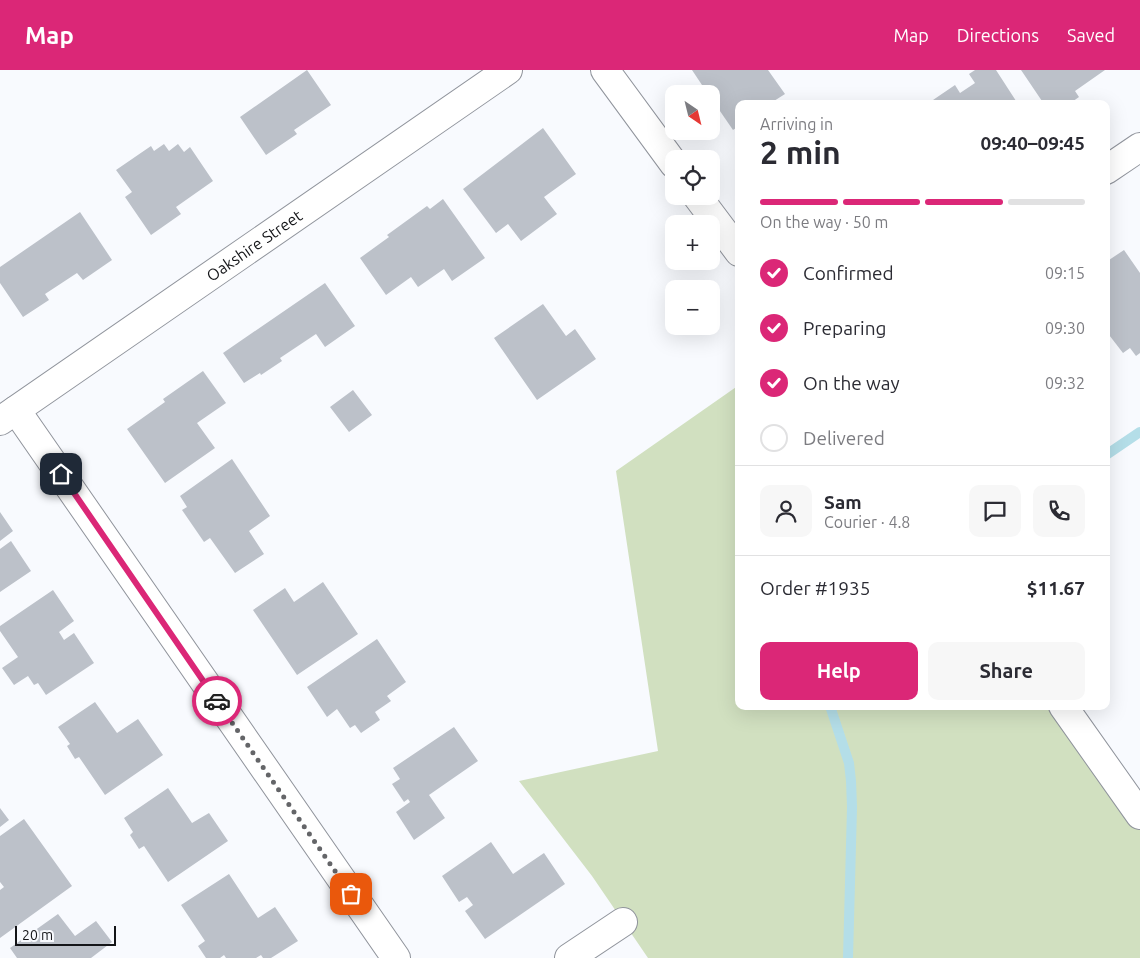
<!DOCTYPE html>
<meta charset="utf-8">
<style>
:root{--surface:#fff;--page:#f7f7f7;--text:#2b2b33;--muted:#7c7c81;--line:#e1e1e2;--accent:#db2777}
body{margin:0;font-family:Ubuntu,sans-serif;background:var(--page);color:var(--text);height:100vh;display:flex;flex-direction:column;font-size:19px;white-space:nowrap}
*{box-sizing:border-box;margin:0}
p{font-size:16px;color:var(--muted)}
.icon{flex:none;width:28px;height:28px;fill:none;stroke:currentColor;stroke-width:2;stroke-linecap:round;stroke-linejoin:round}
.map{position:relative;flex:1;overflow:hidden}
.drawer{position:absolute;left:735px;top:30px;width:375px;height:610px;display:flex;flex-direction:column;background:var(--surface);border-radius:10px;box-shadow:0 5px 20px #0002}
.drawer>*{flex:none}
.needle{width:32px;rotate:145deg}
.buttons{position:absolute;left:665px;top:15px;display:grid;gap:10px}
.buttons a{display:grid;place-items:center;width:55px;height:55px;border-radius:10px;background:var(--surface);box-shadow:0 5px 20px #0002;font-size:25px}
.scale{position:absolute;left:15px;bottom:12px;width:101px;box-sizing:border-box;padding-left:5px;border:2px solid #141518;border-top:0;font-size:14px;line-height:18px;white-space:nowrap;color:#141518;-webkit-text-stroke:4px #f8fafe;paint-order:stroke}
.pin{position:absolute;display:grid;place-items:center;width:42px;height:42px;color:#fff;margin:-21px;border-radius:10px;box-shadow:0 2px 8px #0006}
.courier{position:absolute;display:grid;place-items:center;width:50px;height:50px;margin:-25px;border:4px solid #db2777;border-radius:50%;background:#fff;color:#222;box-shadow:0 1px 6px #0007}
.headline em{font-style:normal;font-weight:700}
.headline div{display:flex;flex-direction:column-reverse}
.headline{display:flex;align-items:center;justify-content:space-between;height:85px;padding:0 25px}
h1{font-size:32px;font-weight:700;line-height:38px}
.bar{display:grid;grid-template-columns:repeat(4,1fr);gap:8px 5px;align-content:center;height:60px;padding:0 25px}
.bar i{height:6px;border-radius:4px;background:var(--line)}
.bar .selected{background:var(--accent)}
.bar p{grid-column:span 4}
.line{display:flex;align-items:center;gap:12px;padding:0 25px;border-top:1px solid var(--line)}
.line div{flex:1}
.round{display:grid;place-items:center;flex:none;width:52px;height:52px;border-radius:10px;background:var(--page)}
ol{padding:0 25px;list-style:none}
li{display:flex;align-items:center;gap:15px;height:55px}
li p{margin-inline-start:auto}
li .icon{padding:5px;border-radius:50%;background:var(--accent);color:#fff;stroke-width:4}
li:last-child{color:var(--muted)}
li i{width:28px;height:28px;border:2px solid var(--line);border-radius:50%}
.button{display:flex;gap:10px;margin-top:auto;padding:10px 25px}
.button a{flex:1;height:58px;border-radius:10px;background:var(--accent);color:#fff;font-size:20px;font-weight:700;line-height:58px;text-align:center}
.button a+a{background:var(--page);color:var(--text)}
header{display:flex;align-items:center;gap:30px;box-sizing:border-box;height:70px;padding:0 25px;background:var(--accent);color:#fff}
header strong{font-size:24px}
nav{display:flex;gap:28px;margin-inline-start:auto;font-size:18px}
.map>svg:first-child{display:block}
.green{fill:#d1e0c0}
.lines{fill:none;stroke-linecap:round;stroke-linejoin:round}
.stream{stroke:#b4dee8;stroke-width:10}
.building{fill:#bcc1c9}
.minor-casing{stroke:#90949c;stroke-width:30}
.tertiary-casing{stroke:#90949c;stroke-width:30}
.minor{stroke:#fff;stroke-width:28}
.tertiary{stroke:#fff;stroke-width:28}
.done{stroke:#646568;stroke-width:5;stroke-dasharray:0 9}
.route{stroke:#db2777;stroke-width:6}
.labels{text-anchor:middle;stroke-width:5;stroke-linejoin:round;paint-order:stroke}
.street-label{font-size:16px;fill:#141518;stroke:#f8fafe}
</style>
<header>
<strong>Map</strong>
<nav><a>Map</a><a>Directions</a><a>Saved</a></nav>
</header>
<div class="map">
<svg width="1140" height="888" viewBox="0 0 1140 888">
<rect width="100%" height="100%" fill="#f8fafe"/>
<path class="green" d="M 739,315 L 739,636 L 1063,636 L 1140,745 L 1140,888 L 648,888 L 592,806 L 519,711 L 658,681 L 616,401 Z"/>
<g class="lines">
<path class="stream" d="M 1106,385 L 1140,362
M 830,636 L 849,693 L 851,711 L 852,737 L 848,888"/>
</g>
<path class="building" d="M 307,0 L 331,35 L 294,60 L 297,64 L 266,85 L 240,47 Z
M 692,0 L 768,0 L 785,24 L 774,31 L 776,34 L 739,34 L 739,56 L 733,60 L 711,28 L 711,24 L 708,24 Z
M 975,0 L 996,0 L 1018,34 L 936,34 L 933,30 L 955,15 L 960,23 L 975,13 L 969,4 Z
M 1021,0 L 1105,0 L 1075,21 L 1079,27 L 1069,34 L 1044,34 Z
M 543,58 L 576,104 L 544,127 L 557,144 L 521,171 L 508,154 L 496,163 L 463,119 Z
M 164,74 L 169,81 L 178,74 L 184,82 L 190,77 L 213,111 L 176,137 L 181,144 L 151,165 L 125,127 L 132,122 L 116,100 L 151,76 L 154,81 Z
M 443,129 L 485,188 L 452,211 L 444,199 L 418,217 L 411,207 L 386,225 L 360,188 L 389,167 L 387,165 L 427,136 L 430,139 Z
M 80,142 L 112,190 L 83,210 L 77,203 L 45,224 L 49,230 L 23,247 L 0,213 L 0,197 Z
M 1124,180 L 1140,203 L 1140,283 L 1136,286 L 1130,278 L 1123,283 L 1106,261 L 1108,211 L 1106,192 Z
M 325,213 L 355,256 L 325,277 L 316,264 L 280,288 L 282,291 L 261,305 L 260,303 L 244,313 L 223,283 Z
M 543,234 L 566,266 L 575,259 L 596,289 L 537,330 L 494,268 Z
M 203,301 L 226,333 L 197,353 L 215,378 L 165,413 L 127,359 L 165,332 L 163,329 Z
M 353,320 L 372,345 L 349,362 L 330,337 Z
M 232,389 L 270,446 L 249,461 L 264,484 L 235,503 L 210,468 L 204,472 L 182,440 L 187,437 L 180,426 Z
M 0,442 L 13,461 L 0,471 Z
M 11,471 L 31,501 L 0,522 L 0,479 Z
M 323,512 L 358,564 L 297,605 L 253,540 L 285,518 L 294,532 Z
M 53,520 L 74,551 L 59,562 L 64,570 L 74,563 L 94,593 L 46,625 L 38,613 L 34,615 L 28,606 L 14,615 L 2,598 L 18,587 L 0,561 L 0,556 Z
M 377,569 L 406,612 L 387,626 L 391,631 L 375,642 L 380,650 L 361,663 L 355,655 L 350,658 L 337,639 L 327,647 L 307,617 Z
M 95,632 L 117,663 L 138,649 L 163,685 L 105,725 L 79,687 L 75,689 L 67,676 L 70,674 L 58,657 Z
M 454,657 L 478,691 L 429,725 L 445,748 L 414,770 L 396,742 L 410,732 L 408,729 L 404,732 L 392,714 L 400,709 L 393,698 Z
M 168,718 L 192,753 L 209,743 L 228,771 L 168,812 L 144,776 L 139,779 L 130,765 L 133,762 L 124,748 Z
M 0,738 L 9,750 L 0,757 Z
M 24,749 L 72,816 L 0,868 L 0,820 L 4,817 L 0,812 L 0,766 Z
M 491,772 L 513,804 L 544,783 L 565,814 L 485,869 L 465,841 L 473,835 L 467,827 L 459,832 L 442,806 Z
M 229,804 L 258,848 L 275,837 L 298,871 L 271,888 L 263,888 L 261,885 L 256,888 L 226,888 L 224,885 L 220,888 L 206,888 L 198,876 L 205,871 L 181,835 Z
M 58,844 L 75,866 L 96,851 L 112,872 L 91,888 L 17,888 L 10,878 Z"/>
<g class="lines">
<defs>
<g id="minor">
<path d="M 1106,100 L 1140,77"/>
<path d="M 16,340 L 396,888"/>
<path id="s1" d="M 0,351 L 508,0"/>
<path d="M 569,888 L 623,852"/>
</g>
<path id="tertiary" d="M 605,0 L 674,94
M 697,126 L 739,182
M 1063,636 L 1140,745"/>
</defs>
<use href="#minor" class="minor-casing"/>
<use href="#tertiary" class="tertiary-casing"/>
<use href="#minor" class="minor"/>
<use href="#tertiary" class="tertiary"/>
</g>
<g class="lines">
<path class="done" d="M 217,631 L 351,824"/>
<path class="route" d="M 61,404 L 217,631"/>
</g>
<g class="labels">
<g class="street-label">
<text dy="6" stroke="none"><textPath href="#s1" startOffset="309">Oakshire Street</textPath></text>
</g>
</g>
</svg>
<div class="buttons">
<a><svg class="needle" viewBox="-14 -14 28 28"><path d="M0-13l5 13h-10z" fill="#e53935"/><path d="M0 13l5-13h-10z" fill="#7c7c81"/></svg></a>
<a><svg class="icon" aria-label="locate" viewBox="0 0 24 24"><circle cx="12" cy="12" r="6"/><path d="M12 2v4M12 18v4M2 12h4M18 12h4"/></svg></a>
<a>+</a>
<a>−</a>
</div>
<div class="scale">20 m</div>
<div class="pin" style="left:351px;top:824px;background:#ea580c"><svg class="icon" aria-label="bag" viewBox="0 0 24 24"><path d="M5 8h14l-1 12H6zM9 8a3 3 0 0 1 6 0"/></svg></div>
<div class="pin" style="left:61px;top:404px;background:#1f2937"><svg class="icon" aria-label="home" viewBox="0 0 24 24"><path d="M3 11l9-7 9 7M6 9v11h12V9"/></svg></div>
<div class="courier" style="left:217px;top:631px"><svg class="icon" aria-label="car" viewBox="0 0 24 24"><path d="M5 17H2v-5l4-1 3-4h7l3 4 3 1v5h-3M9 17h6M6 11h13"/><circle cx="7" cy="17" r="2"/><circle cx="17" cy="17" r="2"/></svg></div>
<section class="drawer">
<div class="headline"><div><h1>2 min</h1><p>Arriving in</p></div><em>09:40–09:45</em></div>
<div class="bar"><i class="selected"></i><i class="selected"></i><i class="selected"></i><i></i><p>On the way · 50 m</p></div>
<ol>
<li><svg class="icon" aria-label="check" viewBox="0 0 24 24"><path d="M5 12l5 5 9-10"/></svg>Confirmed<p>09:15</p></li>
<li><svg class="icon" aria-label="check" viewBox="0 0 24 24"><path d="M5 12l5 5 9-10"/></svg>Preparing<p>09:30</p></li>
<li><svg class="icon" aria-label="check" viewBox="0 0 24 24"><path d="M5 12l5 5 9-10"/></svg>On the way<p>09:32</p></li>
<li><i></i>Delivered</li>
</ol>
<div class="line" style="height:90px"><a class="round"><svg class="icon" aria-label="person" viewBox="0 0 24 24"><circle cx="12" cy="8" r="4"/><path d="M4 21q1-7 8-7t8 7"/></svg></a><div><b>Sam</b><p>Courier · 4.8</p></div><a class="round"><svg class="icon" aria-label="chat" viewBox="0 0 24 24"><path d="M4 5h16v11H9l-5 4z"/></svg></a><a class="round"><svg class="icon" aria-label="phone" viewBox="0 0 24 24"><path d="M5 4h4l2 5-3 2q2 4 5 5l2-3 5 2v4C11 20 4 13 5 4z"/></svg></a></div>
<div class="line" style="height:65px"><div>Order #1935</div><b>$11.67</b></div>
<div class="button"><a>Help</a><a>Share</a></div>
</section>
</div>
